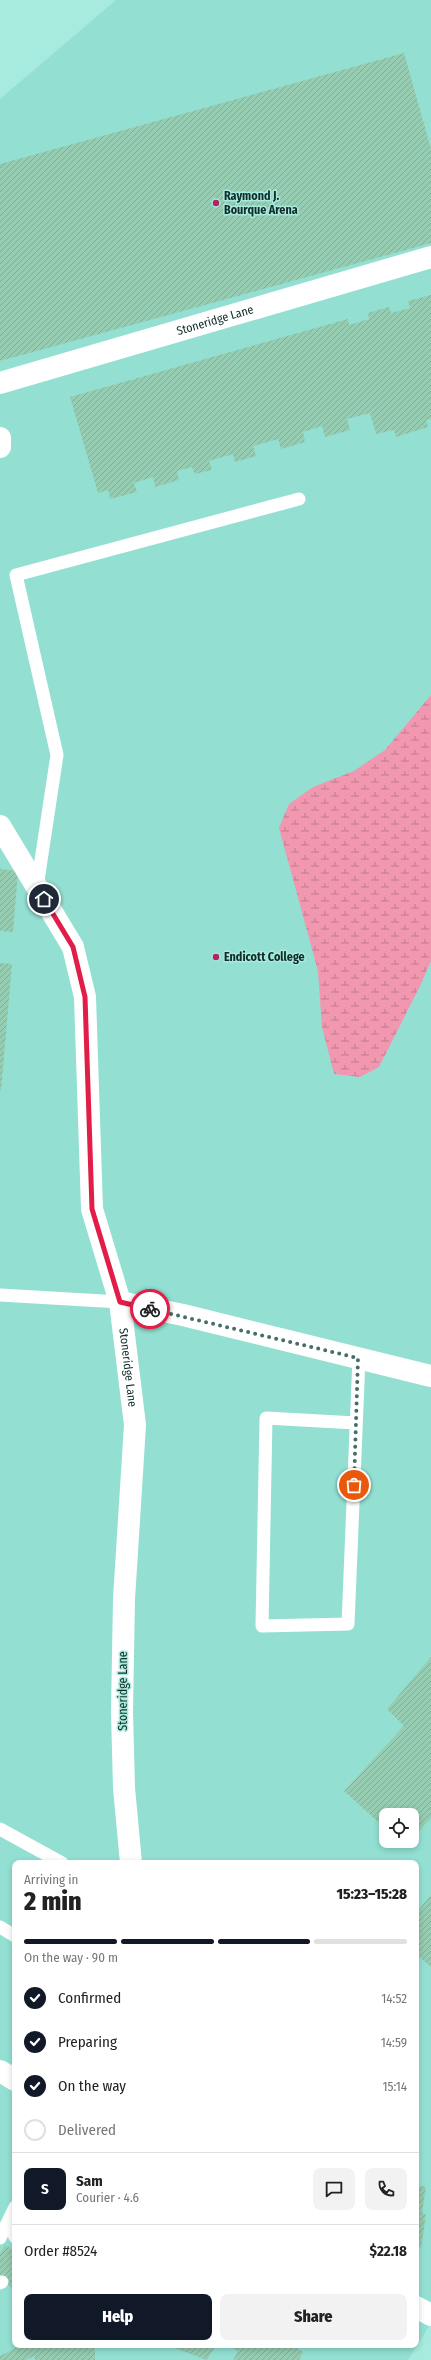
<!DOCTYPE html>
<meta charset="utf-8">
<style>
:root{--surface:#fff;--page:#f2f2f2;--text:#222;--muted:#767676;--line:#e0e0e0;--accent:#111827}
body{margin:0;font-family:"Fira Sans Condensed",sans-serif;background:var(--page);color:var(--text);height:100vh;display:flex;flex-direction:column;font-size:15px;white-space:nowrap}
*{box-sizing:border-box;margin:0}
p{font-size:13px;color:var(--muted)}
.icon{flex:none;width:22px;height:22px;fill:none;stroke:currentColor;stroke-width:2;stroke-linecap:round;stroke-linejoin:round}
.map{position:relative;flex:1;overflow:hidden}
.details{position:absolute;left:12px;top:1860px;width:407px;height:488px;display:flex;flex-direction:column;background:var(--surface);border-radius:8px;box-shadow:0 2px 6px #0003}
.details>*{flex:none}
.tools{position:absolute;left:379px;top:1808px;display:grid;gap:8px}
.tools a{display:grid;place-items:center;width:40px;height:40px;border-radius:8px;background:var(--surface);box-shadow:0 2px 6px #0003;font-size:20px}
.pin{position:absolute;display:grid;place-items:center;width:34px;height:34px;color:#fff;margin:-17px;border:2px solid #fff;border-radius:50%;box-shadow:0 1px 4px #0007}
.courier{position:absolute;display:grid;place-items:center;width:40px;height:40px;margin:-20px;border:3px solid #e11d48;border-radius:50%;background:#fff;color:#222;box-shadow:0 1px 5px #0007}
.overview em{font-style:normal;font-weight:800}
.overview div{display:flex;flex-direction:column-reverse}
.overview{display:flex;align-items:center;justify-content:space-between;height:68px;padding:0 12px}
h1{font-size:26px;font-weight:800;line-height:30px}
.bar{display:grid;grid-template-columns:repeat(4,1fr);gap:6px 4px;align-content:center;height:48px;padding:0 12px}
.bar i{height:5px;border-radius:3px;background:var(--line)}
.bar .active{background:var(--accent)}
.bar p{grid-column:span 4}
.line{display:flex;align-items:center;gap:10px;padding:0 12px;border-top:1px solid var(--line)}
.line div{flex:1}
.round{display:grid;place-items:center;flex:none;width:42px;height:42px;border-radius:8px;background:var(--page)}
ol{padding:0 12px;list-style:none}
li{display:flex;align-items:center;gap:12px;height:44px}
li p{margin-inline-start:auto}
li .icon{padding:4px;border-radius:50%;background:var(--accent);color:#fff;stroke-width:4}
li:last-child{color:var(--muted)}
li i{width:22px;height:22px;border:2px solid var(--line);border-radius:50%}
.button{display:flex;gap:8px;margin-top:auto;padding:8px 12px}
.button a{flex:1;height:46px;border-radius:8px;background:var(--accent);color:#fff;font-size:16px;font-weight:800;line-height:46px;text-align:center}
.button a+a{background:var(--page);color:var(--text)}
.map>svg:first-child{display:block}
.built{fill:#93e0d3;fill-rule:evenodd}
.wetland{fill:url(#wetland-marsh)}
.building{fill:url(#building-hatch)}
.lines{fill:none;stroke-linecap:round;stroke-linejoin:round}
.service{stroke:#fff;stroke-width:13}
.minor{stroke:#fff;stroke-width:22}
.secondary{stroke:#fff;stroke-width:22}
.done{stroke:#466e68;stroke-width:4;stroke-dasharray:0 7.2}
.route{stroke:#e11d48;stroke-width:5}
.poi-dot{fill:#b1245d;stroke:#a7eade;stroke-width:1.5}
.labels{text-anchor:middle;stroke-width:3;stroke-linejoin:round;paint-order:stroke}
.poi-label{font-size:12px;font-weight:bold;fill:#112c28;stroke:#a7eade;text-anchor:start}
.street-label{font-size:12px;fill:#112c28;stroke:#a7eade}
</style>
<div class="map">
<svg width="431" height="2360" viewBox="0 0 431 2360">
<defs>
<pattern id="wetland-marsh" width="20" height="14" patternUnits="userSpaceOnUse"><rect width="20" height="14" fill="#f197af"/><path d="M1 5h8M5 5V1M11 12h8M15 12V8" fill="none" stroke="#c27b8e"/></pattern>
<pattern id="building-hatch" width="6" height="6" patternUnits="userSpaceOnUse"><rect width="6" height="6" fill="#96ccb1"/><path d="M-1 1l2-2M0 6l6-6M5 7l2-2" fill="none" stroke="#80af98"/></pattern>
</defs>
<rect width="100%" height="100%" fill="#a7eade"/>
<path class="built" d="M 116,0 L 431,0 L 431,2323 L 408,2360 L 0,2360 L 0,99 ZM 386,1815 L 412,1815 L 412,1841 L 386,1841 ZM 15,1863 L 416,1863 L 416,2345 L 15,2345 Z"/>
<path class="wetland" d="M 431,695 L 431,961 L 421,984 L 379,1067 L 360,1077 L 334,1074 L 322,1027 L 318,971 L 279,828 L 289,804 L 313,787 L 354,771 L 385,750 Z"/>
<path class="building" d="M 404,53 L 431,149 L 431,243 L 0,361 L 0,164 Z
M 431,295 L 431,419 L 426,420 L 428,427 L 396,437 L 394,430 L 376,434 L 370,413 L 347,419 L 350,430 L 325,437 L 322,426 L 303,432 L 305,442 L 281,449 L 278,439 L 253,446 L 256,456 L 235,462 L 233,454 L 209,461 L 212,470 L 195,474 L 192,467 L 177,471 L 179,480 L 155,487 L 153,477 L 134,483 L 137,492 L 110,499 L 108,490 L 98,493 L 70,397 L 348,319 L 349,325 L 369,319 L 368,313 L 389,307 L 391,313 L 410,308 L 408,301 Z
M 0,869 L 18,871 L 13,932 L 0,931 Z
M 0,963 L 12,964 L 1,1091 L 0,1091 Z
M 431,1657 L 431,1818 L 412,1838 L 412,1815 L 386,1815 L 386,1829 L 344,1791 L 404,1726 L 387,1709 Z
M 399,1841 L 410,1841 L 405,1846 Z
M 431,1895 L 431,1967 L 416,1954 L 416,1913 Z
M 416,2185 L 426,2187 L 422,2213 L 426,2215 L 421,2248 L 416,2247 Z
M 5,2245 L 15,2251 L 15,2289 L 0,2281 L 0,2254 Z
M 21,2345 L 95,2345 L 95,2360 L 35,2360 L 34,2356 L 26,2360 L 0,2360 L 0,2356 Z
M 166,2345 L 216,2345 L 207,2360 Z
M 227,2345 L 292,2345 L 303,2352 L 299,2360 L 233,2360 L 238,2351 Z"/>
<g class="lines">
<path class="service" d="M 37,887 L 57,755 L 16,575 L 299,499
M 0,1295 L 120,1302
M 356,1423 L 266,1418 L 262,1626 L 348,1624 L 359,1358
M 0,1829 L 62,1863
M 0,1927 L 15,1936
M 9,2219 L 15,2237
M 0,2238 L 15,2207
M 0,2283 L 2,2282"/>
<g class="minor">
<path id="s1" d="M 0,383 L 431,257"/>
<path d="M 0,438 L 0,447"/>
<path id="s2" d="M 0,826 L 73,947 L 85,997 L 92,1209 L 120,1302 L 135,1425 L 124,1599 L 122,1712 L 124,1788 L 131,1863"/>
<path d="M 120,1302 L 183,1315 L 431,1376"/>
</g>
<path class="secondary" d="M 0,2071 L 15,2080
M 416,2307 L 431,2315"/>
</g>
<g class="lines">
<path class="done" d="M 150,1309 L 358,1358 L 354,1485"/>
<path class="route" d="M 44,899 L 73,947 L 85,997 L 92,1209 L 120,1302 L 150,1309"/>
</g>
<g class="poi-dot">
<circle cx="216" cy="203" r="4"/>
<circle cx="216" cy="957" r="4"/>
</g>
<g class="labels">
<g class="poi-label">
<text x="224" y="200">Raymond J.<tspan x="224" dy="14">Bourque Arena</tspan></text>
<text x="224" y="961">Endicott College</text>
</g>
<g class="street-label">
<text dy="4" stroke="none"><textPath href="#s1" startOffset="224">Stoneridge Lane</textPath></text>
<text dy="4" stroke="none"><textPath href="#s2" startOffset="568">Stoneridge Lane</textPath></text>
<text transform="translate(123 1691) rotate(-90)" y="4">Stoneridge Lane</text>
</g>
</g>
</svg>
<div class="tools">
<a><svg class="icon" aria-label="locate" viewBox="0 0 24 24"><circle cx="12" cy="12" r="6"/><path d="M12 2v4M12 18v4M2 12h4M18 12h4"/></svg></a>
</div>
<div class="pin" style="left:354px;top:1485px;background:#ea580c"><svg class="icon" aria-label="bag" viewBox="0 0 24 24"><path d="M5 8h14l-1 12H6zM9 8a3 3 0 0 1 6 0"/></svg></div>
<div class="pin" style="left:44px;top:899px;background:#1f2937"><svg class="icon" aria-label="home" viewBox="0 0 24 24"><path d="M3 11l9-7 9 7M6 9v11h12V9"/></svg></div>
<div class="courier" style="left:150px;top:1309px"><svg class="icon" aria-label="bike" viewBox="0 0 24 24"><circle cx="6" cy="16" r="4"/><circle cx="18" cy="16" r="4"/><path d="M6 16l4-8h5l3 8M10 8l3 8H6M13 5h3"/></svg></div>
<section class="details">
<div class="overview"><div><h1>2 min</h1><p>Arriving in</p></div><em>15:23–15:28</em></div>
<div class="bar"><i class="active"></i><i class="active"></i><i class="active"></i><i></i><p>On the way · 90 m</p></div>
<ol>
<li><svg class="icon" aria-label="check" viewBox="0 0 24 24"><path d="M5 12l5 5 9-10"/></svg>Confirmed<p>14:52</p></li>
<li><svg class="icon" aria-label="check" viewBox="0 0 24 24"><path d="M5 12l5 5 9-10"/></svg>Preparing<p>14:59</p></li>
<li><svg class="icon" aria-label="check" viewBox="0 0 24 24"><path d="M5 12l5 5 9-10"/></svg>On the way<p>15:14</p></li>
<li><i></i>Delivered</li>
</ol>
<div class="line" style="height:72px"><b class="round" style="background:var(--accent);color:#fff">S</b><div><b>Sam</b><p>Courier · 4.6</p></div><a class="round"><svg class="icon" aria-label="chat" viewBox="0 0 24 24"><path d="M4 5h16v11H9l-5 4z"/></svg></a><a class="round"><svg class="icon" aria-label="phone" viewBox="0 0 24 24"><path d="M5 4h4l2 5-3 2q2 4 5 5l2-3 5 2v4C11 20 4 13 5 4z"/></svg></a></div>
<div class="line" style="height:52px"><div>Order #8524</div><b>$22.18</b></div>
<div class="button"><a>Help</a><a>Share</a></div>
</section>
</div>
